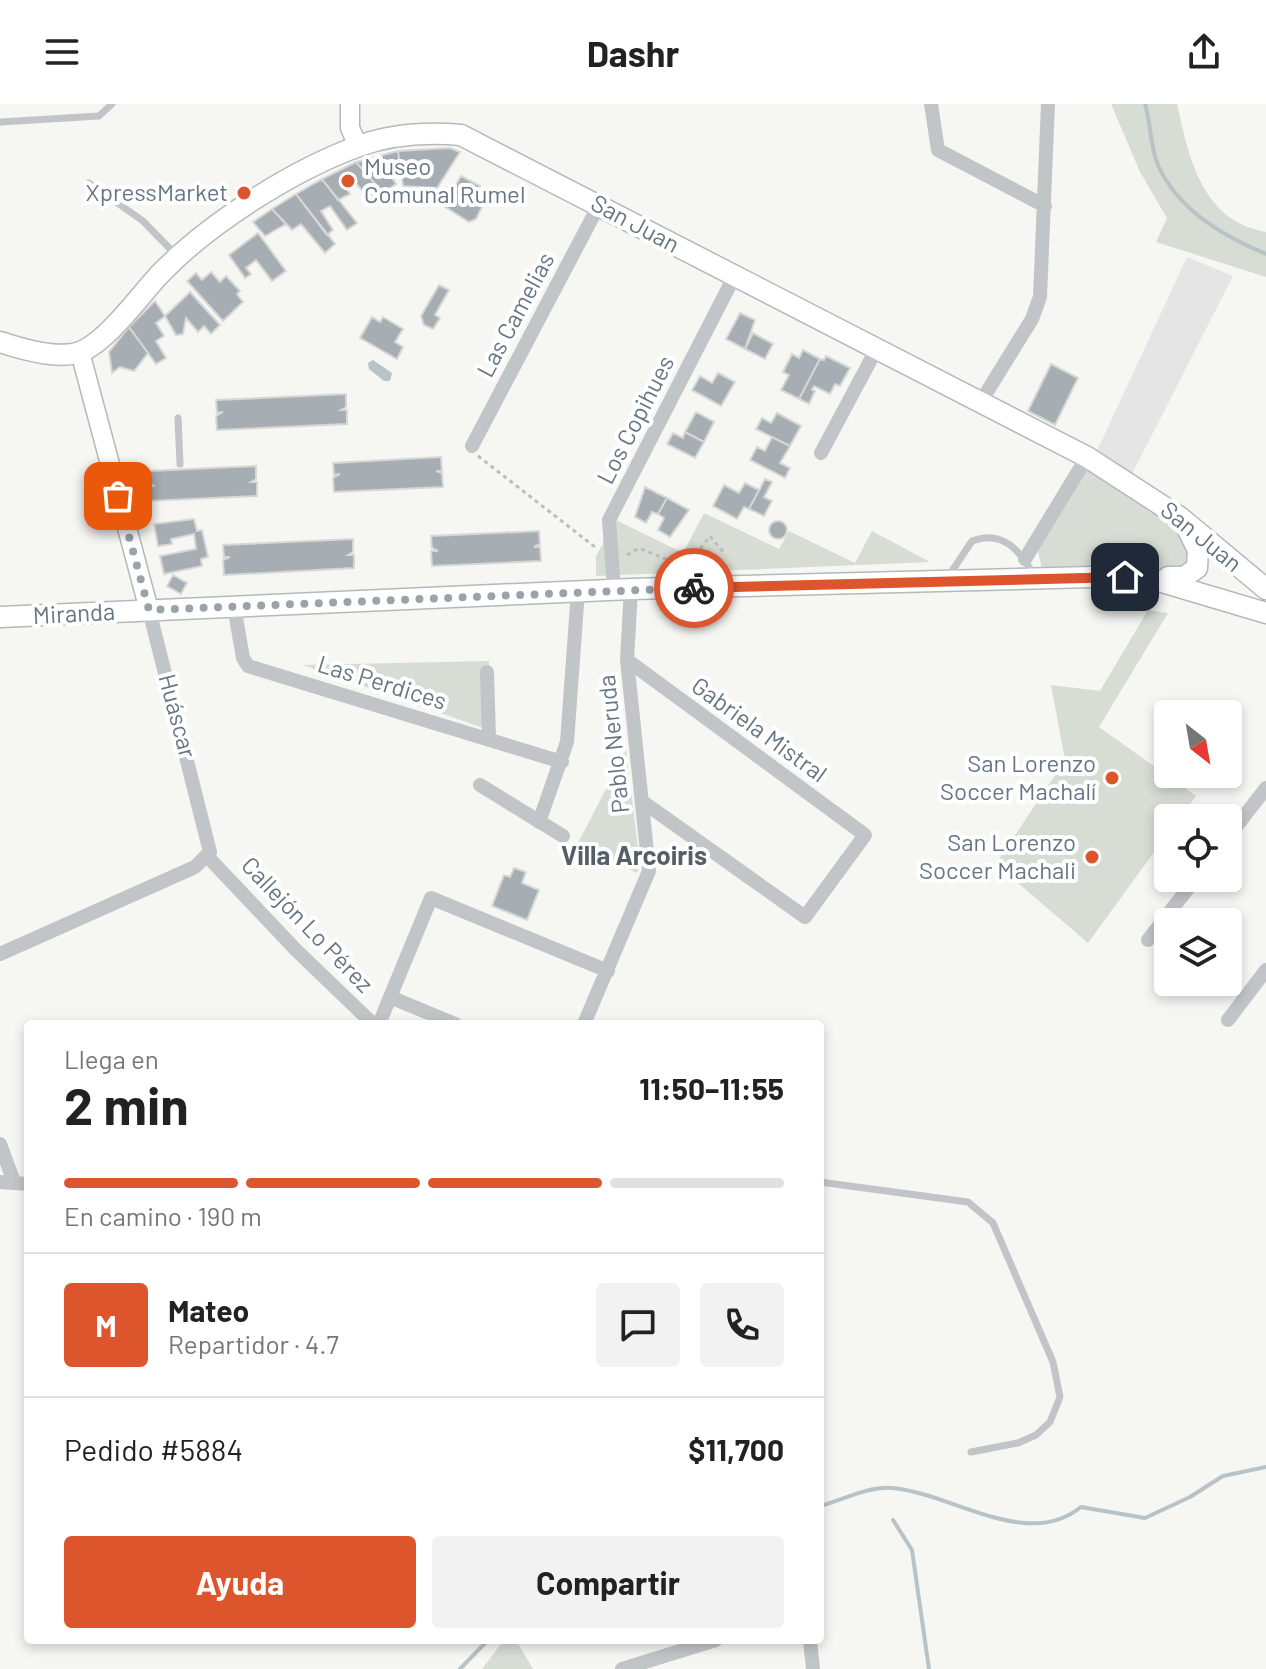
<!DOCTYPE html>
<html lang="es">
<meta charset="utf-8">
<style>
:root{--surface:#fff;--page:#f2f2f2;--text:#222;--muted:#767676;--line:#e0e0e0;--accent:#dc552c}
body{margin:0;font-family:Barlow,sans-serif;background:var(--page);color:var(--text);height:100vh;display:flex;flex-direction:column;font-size:30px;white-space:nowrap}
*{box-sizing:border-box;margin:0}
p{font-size:26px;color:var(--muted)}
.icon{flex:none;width:44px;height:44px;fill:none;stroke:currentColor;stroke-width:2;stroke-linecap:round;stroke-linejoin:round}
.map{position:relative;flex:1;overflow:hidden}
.panel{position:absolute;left:24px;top:916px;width:800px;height:624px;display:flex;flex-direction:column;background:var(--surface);border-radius:8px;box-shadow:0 4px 12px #0003}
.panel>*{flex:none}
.needle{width:52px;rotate:149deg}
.buttons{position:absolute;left:1154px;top:596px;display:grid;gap:16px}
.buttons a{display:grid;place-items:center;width:88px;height:88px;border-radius:8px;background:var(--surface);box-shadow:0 4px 12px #0003;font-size:40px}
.pin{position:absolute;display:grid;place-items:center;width:68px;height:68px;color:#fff;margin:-34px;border-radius:16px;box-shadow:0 4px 12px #0006}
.courier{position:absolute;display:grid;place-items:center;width:80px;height:80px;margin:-40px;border:6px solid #dc552c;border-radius:50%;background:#fff;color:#222;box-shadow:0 2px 10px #0007}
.summary em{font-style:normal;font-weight:700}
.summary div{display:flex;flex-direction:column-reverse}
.summary{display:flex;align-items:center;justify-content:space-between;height:136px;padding:0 40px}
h1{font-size:52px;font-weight:700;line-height:60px}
.bar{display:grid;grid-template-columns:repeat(4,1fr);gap:12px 8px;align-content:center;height:96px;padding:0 40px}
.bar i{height:10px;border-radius:6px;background:var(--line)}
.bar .active{background:var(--accent)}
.bar p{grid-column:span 4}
.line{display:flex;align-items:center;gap:20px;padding:0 40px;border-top:2px solid var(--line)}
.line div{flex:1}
.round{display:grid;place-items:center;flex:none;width:84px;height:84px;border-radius:8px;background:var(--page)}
.cta{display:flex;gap:16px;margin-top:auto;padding:16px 40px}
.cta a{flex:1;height:92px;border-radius:8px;background:var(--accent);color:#fff;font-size:32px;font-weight:700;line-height:92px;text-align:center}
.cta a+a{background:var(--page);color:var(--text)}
header{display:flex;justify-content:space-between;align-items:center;height:104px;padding:0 40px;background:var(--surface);font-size:36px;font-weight:700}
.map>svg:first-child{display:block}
.built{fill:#e4e5e4}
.green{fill:#d7ddd4}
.water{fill:#b8c3c7}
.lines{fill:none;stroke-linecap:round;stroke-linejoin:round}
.stream{stroke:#b8c3c7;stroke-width:4}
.building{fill:#a6aeb4;stroke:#d7d7d5;stroke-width:2}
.secondary-casing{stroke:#b4b9bd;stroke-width:21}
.primary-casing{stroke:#b4b9bc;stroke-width:23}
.path{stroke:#bbbdbf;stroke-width:3;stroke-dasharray:4 4;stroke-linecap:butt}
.lane{stroke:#c1c5c8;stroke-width:7}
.street{stroke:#c1c5c8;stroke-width:14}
.secondary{stroke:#fff;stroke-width:18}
.primary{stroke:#fff;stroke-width:20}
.done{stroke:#98a3aa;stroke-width:8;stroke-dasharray:0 14.4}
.route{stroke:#dc552c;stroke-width:10}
.poi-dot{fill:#dc552c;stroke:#fff;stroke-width:3}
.labels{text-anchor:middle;stroke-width:8;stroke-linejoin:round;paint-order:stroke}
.poi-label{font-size:24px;fill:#667683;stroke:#fff;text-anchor:end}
.street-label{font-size:24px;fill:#667683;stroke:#fff}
.neighbourhood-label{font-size:26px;font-weight:bold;fill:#545f68;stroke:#fff}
</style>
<header><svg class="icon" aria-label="menu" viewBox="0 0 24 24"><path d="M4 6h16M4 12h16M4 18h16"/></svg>Dashr<svg class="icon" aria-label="share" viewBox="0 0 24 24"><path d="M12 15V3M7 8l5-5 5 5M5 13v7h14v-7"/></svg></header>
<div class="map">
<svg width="1266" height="1565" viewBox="0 0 1266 1565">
<rect width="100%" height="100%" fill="#f6f6f3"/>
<path class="built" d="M 1187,153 L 1233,172 L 1131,372 L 1096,349 Z"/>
<path class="green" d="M 1111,0 L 1177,0 C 1189,54 1202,117 1266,128 L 1266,173 L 1156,138 L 1167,114 L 1140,68 Z
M 1086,362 L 1180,424 L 1192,438 L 1187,469 L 1149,470 L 1113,462 L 1042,465 L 1038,447 Z
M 704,409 L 779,445 L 789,427 L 855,459 L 872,427 L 930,458 L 596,472 L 596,452 L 616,416 L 683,449 Z
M 1148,506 L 1168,509 L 1099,623 L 1196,692 L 1179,714 L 1168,714 L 1168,729 L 1088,839 L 996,760 L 1065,656 L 1051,581 L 1100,587 Z
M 489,557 L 489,626 L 303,561 Z
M 626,646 L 640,760 L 637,769 L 577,741 Z
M 504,1536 L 516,1536 L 533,1565 L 482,1565 Z"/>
<path class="water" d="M 373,256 L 392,269 L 390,277 L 384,277 L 369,265 L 368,259 Z"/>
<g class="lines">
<path class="stream" d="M 1145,0 C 1151,19 1150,43 1158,61 C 1178,106 1223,132 1266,150
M 820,1402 C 843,1396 868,1382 892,1384 C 952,1389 1027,1447 1081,1403 L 1145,1414 L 1190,1393 L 1223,1372 L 1266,1363
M 893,1416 L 912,1446 L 929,1565
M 460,1565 L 488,1536"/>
</g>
<path class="building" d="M 450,44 L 460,48 L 437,84 L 403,82 L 398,47 Z
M 398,47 L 401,72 L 392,74 L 396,80 L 383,89 L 356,58 Z
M 356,58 L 385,91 L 376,100 L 356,80 L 347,85 L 350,90 L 338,96 L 322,75 Z
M 461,72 L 480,82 L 477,88 L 485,97 L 476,115 L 469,118 L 439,99 L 447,84 L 452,87 Z
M 322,75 L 357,119 L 347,126 L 330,102 L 321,107 L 333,126 L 327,131 L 296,90 Z
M 296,90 L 335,140 L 325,149 L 301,120 L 292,126 L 272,105 Z
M 272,105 L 286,120 L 265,132 L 253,118 Z
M 258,129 L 286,167 L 272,177 L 256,156 L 246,164 L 251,170 L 245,174 L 229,151 Z
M 211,168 L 220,178 L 226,172 L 240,187 L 237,190 L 243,198 L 223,217 L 187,177 L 196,169 L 202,176 Z
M 439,181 L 449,186 L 435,211 L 440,214 L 433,225 L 424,221 L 421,212 Z
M 190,188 L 220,221 L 211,230 L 204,222 L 198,228 L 186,214 L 183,230 L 176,231 L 165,212 Z
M 155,197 L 165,212 L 156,219 L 164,232 L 156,237 L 166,254 L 156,260 L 129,223 Z
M 740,209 L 755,216 L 745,245 L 726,235 Z
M 372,213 L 380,218 L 383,213 L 403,225 L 395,238 L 403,243 L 397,255 L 360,234 Z
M 129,223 L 148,249 L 134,267 L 120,263 L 112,269 L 109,248 Z
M 753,229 L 773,240 L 765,255 L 745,245 Z
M 803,246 L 820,255 L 799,295 L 781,286 L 789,271 L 783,268 L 792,250 L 799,254 Z
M 826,252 L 850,264 L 840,282 L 835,280 L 830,290 L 814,282 L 812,286 L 815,287 L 809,300 L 799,295 L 820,255 L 824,256 Z
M 1051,260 L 1078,274 L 1055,321 L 1028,307 Z
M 718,269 L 735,278 L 721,302 L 692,286 L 700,272 L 712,279 Z
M 346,290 L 346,303 L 341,306 L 347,306 L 347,320 L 217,326 L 216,312 L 223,308 L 217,309 L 216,296 Z
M 696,308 L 714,318 L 704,338 L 685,328 Z
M 777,309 L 801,322 L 790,342 L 756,325 L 762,314 L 771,319 Z
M 685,328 L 704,338 L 695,354 L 667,340 L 673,329 L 683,334 Z
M 772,333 L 790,342 L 780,359 L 790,364 L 785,374 L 750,356 L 757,343 L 765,347 Z
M 441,353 L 442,367 L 436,367 L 442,369 L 443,383 L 334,388 L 333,374 L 340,370 L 334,371 L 333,359 Z
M 256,362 L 256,375 L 251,378 L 257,378 L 257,392 L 148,397 L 148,382 L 155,382 L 148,379 L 148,367 Z
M 765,375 L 772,378 L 764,393 L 772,397 L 764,412 L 749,405 Z
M 745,379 L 759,386 L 749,405 L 744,403 L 737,415 L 713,402 L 724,381 L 739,389 Z
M 645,383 L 667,394 L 658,410 L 652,408 L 646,419 L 635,413 Z
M 667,394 L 689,406 L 670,433 L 658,426 L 664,414 L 658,410 Z
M 194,415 L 197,427 L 202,426 L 208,453 L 201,455 L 202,462 L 164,470 L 160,452 L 196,445 L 194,430 L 171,435 L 172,440 L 158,442 L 154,420 Z
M769 426a9 9 0 1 1 18 0a9 9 0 1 1-18 0Z
M 539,427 L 540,440 L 534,443 L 540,443 L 541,457 L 432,462 L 431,447 L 438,447 L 432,444 L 431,432 Z
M 353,435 L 353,448 L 348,451 L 354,451 L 354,464 L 224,471 L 223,456 L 230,453 L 224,453 L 223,441 Z
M 173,471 L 187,479 L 181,490 L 167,482 Z
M 514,764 L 526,768 L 522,779 L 539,786 L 527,816 L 492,802 L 504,771 L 510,773 Z"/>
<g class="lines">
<defs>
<path id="secondary" d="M 350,0 L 350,24 L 358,42
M 80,248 L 149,506"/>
<path id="primary" d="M 0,238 C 21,245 55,255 77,249 C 105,241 140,191 160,170 C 209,119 293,66 359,42 C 392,30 426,28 461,31 L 1087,353 L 1181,414 L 1266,485
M 1168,473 L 1184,473 L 1197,464 L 1198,446 L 1187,424
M 0,513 L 631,485 L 1092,473 L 1155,476 L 1266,509"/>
</defs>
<use href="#secondary" class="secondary-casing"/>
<use href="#primary" class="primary-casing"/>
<path class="path" d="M 478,352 L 595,443
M 627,451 L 639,444 L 686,463 L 710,432 L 724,449"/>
<path class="lane" d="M 0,18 L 99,12 L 112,0
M 89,79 L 143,117 L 176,151
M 178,314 L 180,360
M 948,473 L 972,437 C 1003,425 1020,447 1034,471
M 820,1078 L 968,1098 L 993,1119 L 1053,1258 L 1060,1293 L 1050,1318 L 1036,1331 L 1018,1339 L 971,1348"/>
<path class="street" d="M 931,0 L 938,46 L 1045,102
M 980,299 L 1032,215 L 1040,193 L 1048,0
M 472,342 L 599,101
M 821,349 L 876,246
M 1025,455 L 1087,353
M 614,486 L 609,416 L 734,173
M 234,502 L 243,554 L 248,562 L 562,658
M 627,556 L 865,731 L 805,813 L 643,698
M 487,568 L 489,634
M 480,681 L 563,732
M 539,718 L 567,638 L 578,487
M 1228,733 L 1266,684
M 208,753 L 296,846 L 373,920
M 1148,836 L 1196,774
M 0,850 L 195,763 L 210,748 L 149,506
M 390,893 L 455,920
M 1228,916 L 1266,866
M 379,920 L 431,794 L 608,867
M 584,920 L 649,767 L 627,556 L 631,485
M 0,1040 L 14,1078
M 0,1078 L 28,1080
M 810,1536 L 813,1565
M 622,1565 L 716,1536"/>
<use href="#secondary" class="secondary"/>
<use href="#primary" class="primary"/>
</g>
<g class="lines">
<path class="done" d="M 118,392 L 149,506 L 694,484"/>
<path class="route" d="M 694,484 L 1125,473"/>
</g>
<g class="poi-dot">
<circle cx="348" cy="77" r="8"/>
<circle cx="244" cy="89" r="8"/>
<circle cx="1112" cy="674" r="8"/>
<circle cx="1092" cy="753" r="8"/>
</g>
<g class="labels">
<g class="poi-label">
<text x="364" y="71" text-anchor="start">Museo<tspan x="364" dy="28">Comunal Rumel</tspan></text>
<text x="228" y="97">XpressMarket</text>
<text x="1096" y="668">San Lorenzo<tspan x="1096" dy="28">Soccer Machalí</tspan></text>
<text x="1076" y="747">San Lorenzo<tspan x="1076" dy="28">Soccer Machali</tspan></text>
</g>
<g class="street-label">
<text transform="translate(635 120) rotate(28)" y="8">San Juan</text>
<text transform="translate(516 211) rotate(-62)" y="8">Las Camelias</text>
<text transform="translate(636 316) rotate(-63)" y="8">Los Copihues</text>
<text transform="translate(1201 433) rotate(39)" y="8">San Juan</text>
<text transform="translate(74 510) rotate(-3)" y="8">Miranda</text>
<text transform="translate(382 579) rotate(17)" y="8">Las Perdices</text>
<text transform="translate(177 612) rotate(75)" y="8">Huáscar</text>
<text transform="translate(759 626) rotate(36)" y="8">Gabriela Mistral</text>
<text transform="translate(614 640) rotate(-96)" y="8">Pablo Neruda</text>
<text transform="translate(307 821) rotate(46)" y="8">Callejón Lo Pérez</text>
</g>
<g class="neighbourhood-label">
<text x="634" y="761">Villa Arcoiris</text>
</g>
</g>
</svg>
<div class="buttons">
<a><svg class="needle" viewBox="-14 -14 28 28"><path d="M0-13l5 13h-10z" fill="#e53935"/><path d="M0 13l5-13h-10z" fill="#767676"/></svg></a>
<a><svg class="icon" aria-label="locate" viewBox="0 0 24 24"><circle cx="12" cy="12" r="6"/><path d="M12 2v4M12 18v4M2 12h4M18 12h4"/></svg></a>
<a><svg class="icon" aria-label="layers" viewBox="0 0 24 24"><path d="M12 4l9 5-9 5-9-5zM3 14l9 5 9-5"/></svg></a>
</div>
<div class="pin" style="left:118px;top:392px;background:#ea580c"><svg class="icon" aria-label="bag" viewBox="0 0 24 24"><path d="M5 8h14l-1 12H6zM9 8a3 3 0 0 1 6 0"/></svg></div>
<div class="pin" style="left:1125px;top:473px;background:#1f2937"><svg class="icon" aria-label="home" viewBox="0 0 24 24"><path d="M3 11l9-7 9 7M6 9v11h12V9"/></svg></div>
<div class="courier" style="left:694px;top:484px"><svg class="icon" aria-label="bike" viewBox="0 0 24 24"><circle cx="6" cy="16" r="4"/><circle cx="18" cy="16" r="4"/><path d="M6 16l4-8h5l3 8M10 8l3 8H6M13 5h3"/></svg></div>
<section class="panel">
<div class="summary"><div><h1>2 min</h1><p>Llega en</p></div><em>11:50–11:55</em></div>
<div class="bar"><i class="active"></i><i class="active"></i><i class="active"></i><i></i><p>En camino · 190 m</p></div>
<div class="line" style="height:144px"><b class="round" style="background:var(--accent);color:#fff">M</b><div><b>Mateo</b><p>Repartidor · 4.7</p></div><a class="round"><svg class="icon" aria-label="chat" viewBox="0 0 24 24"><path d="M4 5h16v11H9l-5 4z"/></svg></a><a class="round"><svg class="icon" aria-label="phone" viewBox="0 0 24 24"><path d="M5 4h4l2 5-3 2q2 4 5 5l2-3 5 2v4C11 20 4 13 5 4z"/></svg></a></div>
<div class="line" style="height:104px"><div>Pedido #5884</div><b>$11,700</b></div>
<div class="cta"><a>Ayuda</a><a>Compartir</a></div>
</section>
</div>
